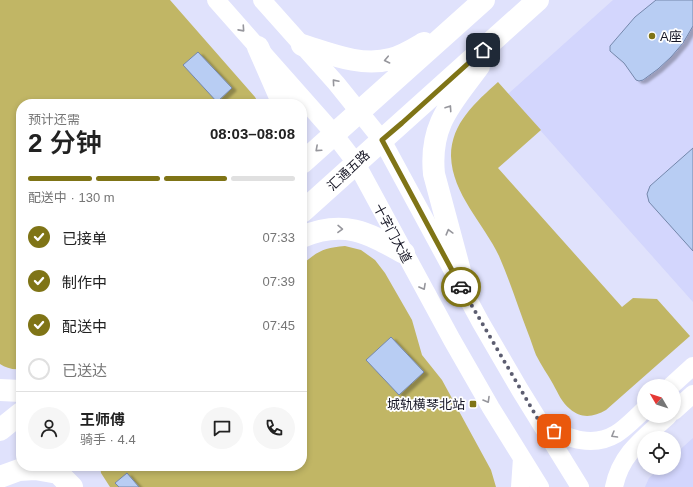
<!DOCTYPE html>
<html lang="zh">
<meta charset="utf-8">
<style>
:root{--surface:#fff;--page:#f6f6f6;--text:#222;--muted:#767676;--line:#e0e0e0;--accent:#7f7416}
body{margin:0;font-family:Helvetica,"Noto Sans SC",sans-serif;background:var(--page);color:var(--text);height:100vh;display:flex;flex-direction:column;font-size:15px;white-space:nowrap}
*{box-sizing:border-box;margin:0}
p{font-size:13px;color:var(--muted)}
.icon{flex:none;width:22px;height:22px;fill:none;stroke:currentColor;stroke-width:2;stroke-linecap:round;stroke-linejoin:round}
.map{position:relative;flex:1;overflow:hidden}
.details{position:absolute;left:16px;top:99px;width:291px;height:372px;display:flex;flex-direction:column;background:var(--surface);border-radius:16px;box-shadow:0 2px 6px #0003}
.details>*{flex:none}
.needle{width:26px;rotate:309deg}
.tools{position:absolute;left:637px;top:379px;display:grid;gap:8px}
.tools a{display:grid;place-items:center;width:44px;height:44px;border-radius:50%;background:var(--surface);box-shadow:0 2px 6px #0003;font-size:20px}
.pin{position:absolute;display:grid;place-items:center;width:34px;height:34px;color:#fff;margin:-17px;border-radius:8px;box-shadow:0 2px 6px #0006}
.courier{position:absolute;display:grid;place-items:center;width:40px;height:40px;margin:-20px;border:3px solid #7f7416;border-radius:50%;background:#fff;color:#222;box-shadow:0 1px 5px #0007}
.summary em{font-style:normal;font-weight:600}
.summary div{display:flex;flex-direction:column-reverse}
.summary{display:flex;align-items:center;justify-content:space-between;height:68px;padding:0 12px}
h1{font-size:26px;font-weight:600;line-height:30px}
.bar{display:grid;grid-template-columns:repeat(4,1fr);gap:6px 4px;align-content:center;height:48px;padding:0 12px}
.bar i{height:5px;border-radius:3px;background:var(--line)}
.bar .on{background:var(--accent)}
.bar p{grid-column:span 4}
.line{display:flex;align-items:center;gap:10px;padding:0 12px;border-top:1px solid var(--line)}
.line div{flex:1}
.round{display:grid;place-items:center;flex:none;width:42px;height:42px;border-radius:21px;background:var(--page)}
ol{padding:0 12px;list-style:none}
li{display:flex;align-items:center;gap:12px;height:44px}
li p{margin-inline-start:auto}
li .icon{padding:4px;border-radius:50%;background:var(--accent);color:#fff;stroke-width:4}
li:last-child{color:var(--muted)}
li i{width:22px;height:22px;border:2px solid var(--line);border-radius:50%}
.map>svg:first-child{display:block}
.built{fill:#d3d6fd}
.green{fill:#c1b665}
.building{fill:#b8cdf3;stroke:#7487ab;filter:url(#shadow)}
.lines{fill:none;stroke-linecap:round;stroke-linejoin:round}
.minor{stroke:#fff;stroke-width:18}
.major{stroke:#fff;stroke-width:22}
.oneway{stroke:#96969c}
.done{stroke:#5c5d70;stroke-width:4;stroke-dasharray:0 7.2}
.route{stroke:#7f7416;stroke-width:5}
.poi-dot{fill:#7f7416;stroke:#fff;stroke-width:1.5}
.labels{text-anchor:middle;stroke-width:3.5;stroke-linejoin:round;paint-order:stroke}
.poi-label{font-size:13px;fill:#151524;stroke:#fff;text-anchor:start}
.street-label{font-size:13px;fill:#151524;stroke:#fff}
</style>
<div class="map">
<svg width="693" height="487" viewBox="0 0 693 487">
<defs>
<filter id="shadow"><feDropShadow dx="4.5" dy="2.5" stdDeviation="1" flood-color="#0004"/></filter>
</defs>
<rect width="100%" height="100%" fill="#e0e2fc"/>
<path class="built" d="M 613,0 L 693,0 L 693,302 L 508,94 Z
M 693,438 L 693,487 L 645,487 L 649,478 L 660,468 L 674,468 L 674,455 Z"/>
<path class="green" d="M 0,0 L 170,0 L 255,97 L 259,104 L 21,104 L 21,369 C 13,370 6,368 0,364 Z
M 498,82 L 541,130 L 498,168 L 622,307 L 633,298 L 657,299 L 690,336 L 606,410 C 594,417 581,419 570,409 C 562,403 558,393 553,384 C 548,375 541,365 536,355 C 533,348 531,340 528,333 C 518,307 510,281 499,256 C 484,224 452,194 451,156 C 451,123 476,102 498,82 Z
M 345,246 L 361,250 L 375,260 L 385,273 L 412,320 L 422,355 L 442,380 L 491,470 L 496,487 L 110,487 L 101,473 L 100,466 L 302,466 L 302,265 C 317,251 324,248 345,246 Z"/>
<path class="building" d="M 656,0 L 693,0 L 693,26 L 683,43 L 671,57 L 658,69 L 643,80 L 639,81 L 636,80 L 624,63 L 610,51 L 610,46 L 635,17 Z
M 198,52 L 232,88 L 217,102 L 183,65 Z
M 693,148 L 693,251 L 649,202 L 647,194 L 650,186 Z
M 391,337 L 424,372 L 399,395 L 366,360 Z
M 127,473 L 139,487 L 119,487 L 115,483 Z"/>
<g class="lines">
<path class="minor" d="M 216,0 L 330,129 L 356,163 L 452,340 L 491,408 L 540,487
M 262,0 L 336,83 L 382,140 L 481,323 L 520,390 L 580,487
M 671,386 L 693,366
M 674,411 L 693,394
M 542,426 C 567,437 591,449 616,434 C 626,428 635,418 644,410
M 520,487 L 522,458
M 614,487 C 621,453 644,438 668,416"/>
<path class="major" d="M 302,45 C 331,54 361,67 391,59 C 403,56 414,49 424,43
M 258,47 L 283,104
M 302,163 L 484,0
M 302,212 L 538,0
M 302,237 C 344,219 368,233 404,253
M 467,297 L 434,174 C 429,124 452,103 479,66
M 0,390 L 21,391
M 0,430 L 21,413
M 0,477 L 19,470 L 35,469 L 58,473 L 72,487"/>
</g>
<defs><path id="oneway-chevron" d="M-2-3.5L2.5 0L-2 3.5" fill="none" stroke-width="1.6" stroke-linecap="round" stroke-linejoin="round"/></defs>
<g class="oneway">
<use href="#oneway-chevron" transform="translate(242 29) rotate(48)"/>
<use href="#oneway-chevron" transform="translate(387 60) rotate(168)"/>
<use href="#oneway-chevron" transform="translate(335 82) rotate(-131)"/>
<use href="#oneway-chevron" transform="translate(449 108) rotate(-56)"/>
<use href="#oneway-chevron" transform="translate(318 149) rotate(138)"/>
<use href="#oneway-chevron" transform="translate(340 229) rotate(1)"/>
<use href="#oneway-chevron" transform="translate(449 232) rotate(-105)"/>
<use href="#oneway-chevron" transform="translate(423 287) rotate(61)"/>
<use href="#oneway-chevron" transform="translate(487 400) rotate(60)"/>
<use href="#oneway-chevron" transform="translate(614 435) rotate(150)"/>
</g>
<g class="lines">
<path class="done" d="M 461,287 L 542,426 L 554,431"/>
<path class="route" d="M 461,287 L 382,140 L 402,123 L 483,50"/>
</g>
<g class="poi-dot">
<circle cx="652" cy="36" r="4"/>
<rect x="469" y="400" width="8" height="8" rx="2"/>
</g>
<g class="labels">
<g class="poi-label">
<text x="660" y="41">A座</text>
<text x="465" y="409" text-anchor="end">城轨横琴北站</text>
</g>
<g class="street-label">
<text transform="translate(348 170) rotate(-43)" y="5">汇通五路</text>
<text transform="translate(393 233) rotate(62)" y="5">十字门大道</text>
</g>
</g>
</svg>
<div class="tools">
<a><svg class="needle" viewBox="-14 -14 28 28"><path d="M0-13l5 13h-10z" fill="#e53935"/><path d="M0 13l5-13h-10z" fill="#767676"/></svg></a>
<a><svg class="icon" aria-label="locate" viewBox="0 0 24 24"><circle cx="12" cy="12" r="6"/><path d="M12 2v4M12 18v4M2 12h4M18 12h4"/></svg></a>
</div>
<div class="pin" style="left:554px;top:431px;background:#ea580c"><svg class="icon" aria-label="bag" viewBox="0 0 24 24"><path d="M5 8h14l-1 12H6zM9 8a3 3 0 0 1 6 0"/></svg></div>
<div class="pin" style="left:483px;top:50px;background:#1f2937"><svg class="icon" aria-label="home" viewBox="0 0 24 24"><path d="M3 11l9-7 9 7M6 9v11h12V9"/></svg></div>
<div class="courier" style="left:461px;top:287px"><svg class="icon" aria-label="car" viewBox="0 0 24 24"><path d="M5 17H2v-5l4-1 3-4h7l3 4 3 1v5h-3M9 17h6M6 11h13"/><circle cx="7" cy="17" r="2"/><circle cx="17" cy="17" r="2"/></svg></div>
<section class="details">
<div class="summary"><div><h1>2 分钟</h1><p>预计还需</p></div><em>08:03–08:08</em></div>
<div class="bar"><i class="on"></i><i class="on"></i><i class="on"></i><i></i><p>配送中 · 130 m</p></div>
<ol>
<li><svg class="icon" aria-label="check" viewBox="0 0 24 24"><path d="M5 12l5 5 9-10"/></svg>已接单<p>07:33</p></li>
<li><svg class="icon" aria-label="check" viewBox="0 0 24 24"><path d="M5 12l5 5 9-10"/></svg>制作中<p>07:39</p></li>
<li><svg class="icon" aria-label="check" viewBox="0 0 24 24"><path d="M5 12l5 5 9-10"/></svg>配送中<p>07:45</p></li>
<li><i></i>已送达</li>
</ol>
<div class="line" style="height:72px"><a class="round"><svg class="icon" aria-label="person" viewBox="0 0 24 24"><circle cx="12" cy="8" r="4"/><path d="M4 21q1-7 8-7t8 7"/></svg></a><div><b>王师傅</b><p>骑手 · 4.4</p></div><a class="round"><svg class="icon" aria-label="chat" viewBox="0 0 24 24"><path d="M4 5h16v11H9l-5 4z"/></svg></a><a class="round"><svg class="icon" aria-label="phone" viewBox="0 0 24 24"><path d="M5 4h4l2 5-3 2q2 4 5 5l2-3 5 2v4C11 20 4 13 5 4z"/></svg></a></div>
</section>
</div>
